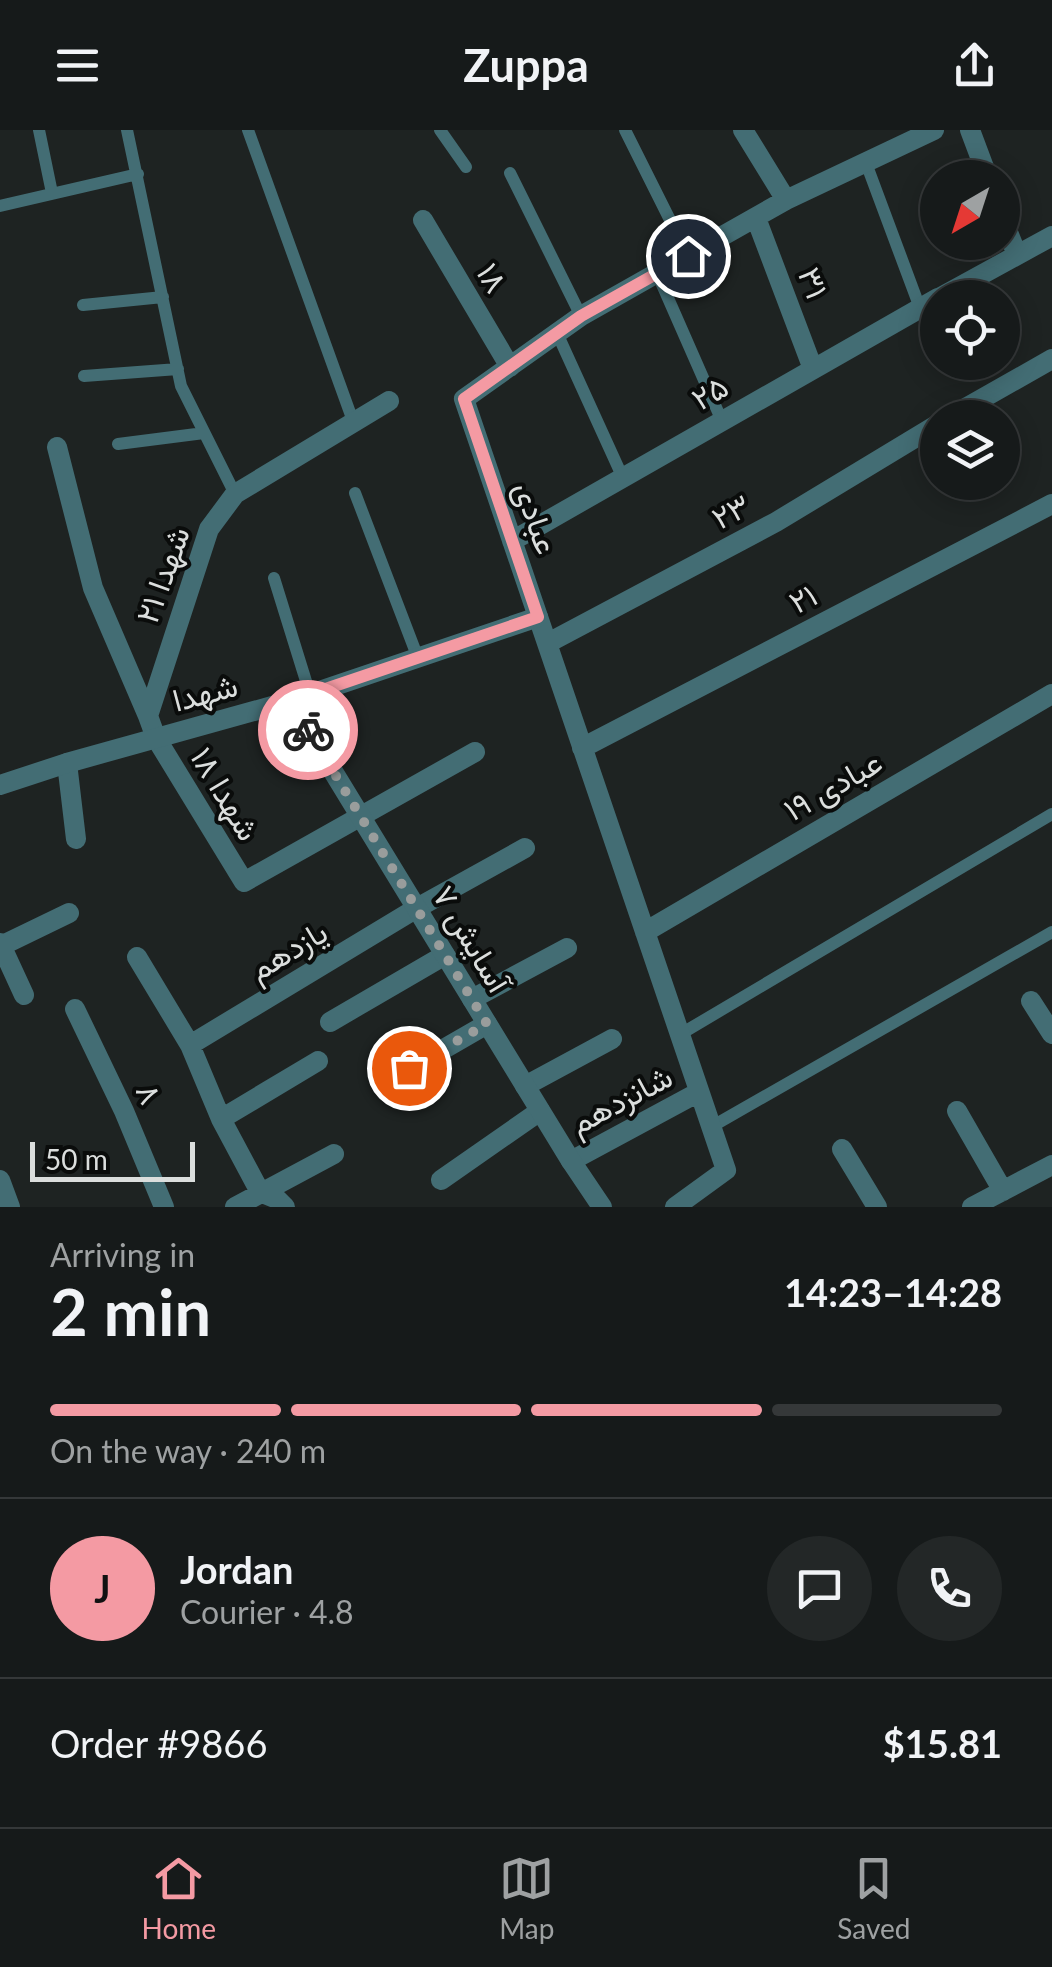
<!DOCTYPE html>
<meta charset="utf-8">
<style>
:root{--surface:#161a1a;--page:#232727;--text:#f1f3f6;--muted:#9ea1a2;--line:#353839;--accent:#f49aa3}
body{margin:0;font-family:Lato,Vazirmatn,sans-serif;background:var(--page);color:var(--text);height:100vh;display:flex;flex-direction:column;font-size:38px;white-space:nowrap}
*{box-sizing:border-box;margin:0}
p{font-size:32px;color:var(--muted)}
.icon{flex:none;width:55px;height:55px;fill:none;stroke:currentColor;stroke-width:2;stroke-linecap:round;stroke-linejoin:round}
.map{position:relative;height:1077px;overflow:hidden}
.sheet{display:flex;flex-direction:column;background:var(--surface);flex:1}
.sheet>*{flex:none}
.needle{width:65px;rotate:219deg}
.tools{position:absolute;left:920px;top:30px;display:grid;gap:20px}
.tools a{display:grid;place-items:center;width:100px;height:100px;border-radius:50%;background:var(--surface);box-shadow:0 5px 25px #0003,0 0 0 2px var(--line);font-size:50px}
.scale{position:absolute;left:30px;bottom:25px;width:165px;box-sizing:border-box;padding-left:10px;border:5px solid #dbdedd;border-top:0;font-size:28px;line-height:35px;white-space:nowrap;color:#dbdedd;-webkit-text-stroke:8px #0a0c0b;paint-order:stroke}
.pin{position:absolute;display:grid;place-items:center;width:85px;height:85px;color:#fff;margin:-42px;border:5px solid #fff;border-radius:50%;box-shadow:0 2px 10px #0007}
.courier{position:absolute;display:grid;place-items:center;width:100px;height:100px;margin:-50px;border:8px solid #f49aa3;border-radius:50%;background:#fff;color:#222;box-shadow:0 2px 12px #0007}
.summary em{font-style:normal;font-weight:700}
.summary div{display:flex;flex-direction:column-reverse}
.summary{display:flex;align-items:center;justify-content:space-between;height:170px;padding:0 50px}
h1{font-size:65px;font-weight:700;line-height:75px}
.bar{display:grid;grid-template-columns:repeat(4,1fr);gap:15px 10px;align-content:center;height:120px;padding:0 50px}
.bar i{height:12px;border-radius:8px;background:var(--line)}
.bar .active{background:var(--accent)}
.bar p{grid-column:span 4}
.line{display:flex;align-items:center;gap:25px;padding:0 50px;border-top:2px solid var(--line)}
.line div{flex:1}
.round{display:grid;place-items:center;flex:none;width:105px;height:105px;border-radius:52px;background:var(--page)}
header{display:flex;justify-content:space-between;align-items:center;height:130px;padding:0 50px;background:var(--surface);font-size:45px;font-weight:700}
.dock{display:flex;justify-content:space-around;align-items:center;height:140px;border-top:2px solid var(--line);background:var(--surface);font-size:28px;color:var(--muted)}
.dock a{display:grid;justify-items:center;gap:5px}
.dock .active{color:var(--accent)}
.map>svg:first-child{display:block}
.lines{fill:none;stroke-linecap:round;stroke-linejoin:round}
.service{stroke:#436d74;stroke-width:12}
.minor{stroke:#436d74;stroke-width:20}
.tertiary{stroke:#436d74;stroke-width:20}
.done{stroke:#999d9c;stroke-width:10;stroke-dasharray:0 18}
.route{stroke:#f49aa3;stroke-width:12}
.labels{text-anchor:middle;stroke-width:8;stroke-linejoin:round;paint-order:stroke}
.street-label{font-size:32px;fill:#dbdedd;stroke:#0a0c0b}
</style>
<header><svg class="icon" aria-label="menu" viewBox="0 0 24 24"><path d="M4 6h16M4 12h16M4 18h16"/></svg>Zuppa<svg class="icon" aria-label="share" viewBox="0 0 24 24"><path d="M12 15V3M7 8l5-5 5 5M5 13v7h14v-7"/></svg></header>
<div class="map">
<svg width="1052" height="1077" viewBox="0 0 1052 1077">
<rect width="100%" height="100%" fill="#1e2322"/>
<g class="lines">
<path class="service" d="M 39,0 L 52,63
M 127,0 L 181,256 L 235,364
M 248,0 L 353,291
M 440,0 L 466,37
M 625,0 L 688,126
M 866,33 L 920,178
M 510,43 L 581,186
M 0,76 L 138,44
M 657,143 L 722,291
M 83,175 L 163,167
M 557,203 L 623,348
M 84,246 L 178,239
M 118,314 L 204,303
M 355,363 L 418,528
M 274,448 L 310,564
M 679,905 L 1052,684
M 711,997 L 1052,802"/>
<path class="minor" d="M 743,0 L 786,70
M 970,0 L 988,48
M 1002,87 L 1017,125
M 756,88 L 813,239
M 423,90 L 510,237
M 939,168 L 1052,106
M 389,271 L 235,364 L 209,399 L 148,586 L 156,608 L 244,752 L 475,622
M 948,288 L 1052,229
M 57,317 L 93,458 L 148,586
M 512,411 L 938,168
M 548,513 L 776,392 L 938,294
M 582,618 L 1052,374
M 67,633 L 76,709
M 645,802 L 1052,564
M 0,813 L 24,865
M 1,816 L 69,783
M 137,827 L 190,915 L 221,989 L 260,1062 L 277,1069 L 285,1077
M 472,869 L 567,818
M 1031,871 L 1052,904
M 75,879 L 124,981 L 164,1077
M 330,892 L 445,825
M 190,915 L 417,778 L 525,718
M 383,954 L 487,894
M 525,956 L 612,909
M 957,981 L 1003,1061
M 221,989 L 318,931
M 842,1019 L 877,1077
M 571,1031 L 699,962
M 0,1050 L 10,1077
M 441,1050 L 540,981
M 235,1077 L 334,1024
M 675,1077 L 726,1040 L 464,269 L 581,186 L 786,70 L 934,0
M 972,1077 L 1052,1035"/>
<path class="tertiary" d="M 290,571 L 571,1031 L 602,1077
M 0,655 L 67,633 L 290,571 L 538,487"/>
</g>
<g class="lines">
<path class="done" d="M 308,600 L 487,894 L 409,938"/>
<path class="route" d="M 308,600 L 290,571 L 538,487 L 464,269 L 581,186 L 688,126"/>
</g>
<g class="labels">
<g class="street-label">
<text transform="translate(492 148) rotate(59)" y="11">۱۸</text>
<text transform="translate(813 153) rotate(69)" y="11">۳۱</text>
<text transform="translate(710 263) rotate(-30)" y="11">۲۵</text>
<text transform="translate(731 382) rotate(-28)" y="11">۲۳</text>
<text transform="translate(536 388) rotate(71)" y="11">عبادی</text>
<text transform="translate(163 445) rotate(-70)" y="11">شهدا ۲۱</text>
<text transform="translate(803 469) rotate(-28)" y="11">۲۱</text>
<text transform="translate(205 563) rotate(-15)" y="11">شهدا</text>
<text transform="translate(833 656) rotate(-30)" y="11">عبادی ۱۹</text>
<text transform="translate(225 664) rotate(59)" y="11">شهدا ۱۸</text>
<text transform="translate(471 809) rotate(59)" y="11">آسایش ۷</text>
<text transform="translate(288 821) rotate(-31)" y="11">یازدهم</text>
<text transform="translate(149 964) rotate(66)" y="11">۸</text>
<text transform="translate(621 970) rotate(-28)" y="11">شانزدهم</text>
</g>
</g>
</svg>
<div class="tools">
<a><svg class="needle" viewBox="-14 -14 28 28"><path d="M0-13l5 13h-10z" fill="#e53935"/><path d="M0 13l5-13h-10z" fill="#9ea1a2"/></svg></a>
<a><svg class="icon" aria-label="locate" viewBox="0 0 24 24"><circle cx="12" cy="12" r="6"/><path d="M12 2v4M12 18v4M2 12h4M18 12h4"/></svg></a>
<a><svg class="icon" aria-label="layers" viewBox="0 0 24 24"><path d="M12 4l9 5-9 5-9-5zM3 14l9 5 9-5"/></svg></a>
</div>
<div class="scale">50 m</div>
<div class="pin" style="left:409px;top:938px;background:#ea580c"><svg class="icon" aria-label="bag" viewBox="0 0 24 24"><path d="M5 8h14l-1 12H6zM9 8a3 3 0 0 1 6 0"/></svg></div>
<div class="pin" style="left:688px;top:126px;background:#1f2937"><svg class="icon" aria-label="home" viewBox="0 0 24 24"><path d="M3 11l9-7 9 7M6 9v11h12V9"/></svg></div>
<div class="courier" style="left:308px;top:600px"><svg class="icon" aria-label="bike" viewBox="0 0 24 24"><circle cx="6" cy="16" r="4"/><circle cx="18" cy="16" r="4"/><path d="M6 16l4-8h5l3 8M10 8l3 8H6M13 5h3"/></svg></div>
</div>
<section class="sheet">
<div class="summary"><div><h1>2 min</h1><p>Arriving in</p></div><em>14:23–14:28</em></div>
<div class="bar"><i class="active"></i><i class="active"></i><i class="active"></i><i></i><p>On the way · 240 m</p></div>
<div class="line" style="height:180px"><b class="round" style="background:var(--accent);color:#111">J</b><div><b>Jordan</b><p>Courier · 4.8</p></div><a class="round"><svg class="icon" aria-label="chat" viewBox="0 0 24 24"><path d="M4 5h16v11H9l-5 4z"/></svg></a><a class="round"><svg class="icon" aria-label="phone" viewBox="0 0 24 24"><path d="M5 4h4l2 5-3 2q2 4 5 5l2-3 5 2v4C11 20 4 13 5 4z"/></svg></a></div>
<div class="line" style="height:130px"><div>Order #9866</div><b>$15.81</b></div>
</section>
<nav class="dock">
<a class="active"><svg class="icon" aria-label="home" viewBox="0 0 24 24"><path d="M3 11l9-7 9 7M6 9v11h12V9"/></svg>Home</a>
<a><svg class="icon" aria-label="map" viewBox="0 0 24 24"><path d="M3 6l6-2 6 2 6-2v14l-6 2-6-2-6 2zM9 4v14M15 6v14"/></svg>Map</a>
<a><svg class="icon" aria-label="saved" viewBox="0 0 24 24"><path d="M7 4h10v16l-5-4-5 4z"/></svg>Saved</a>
</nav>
